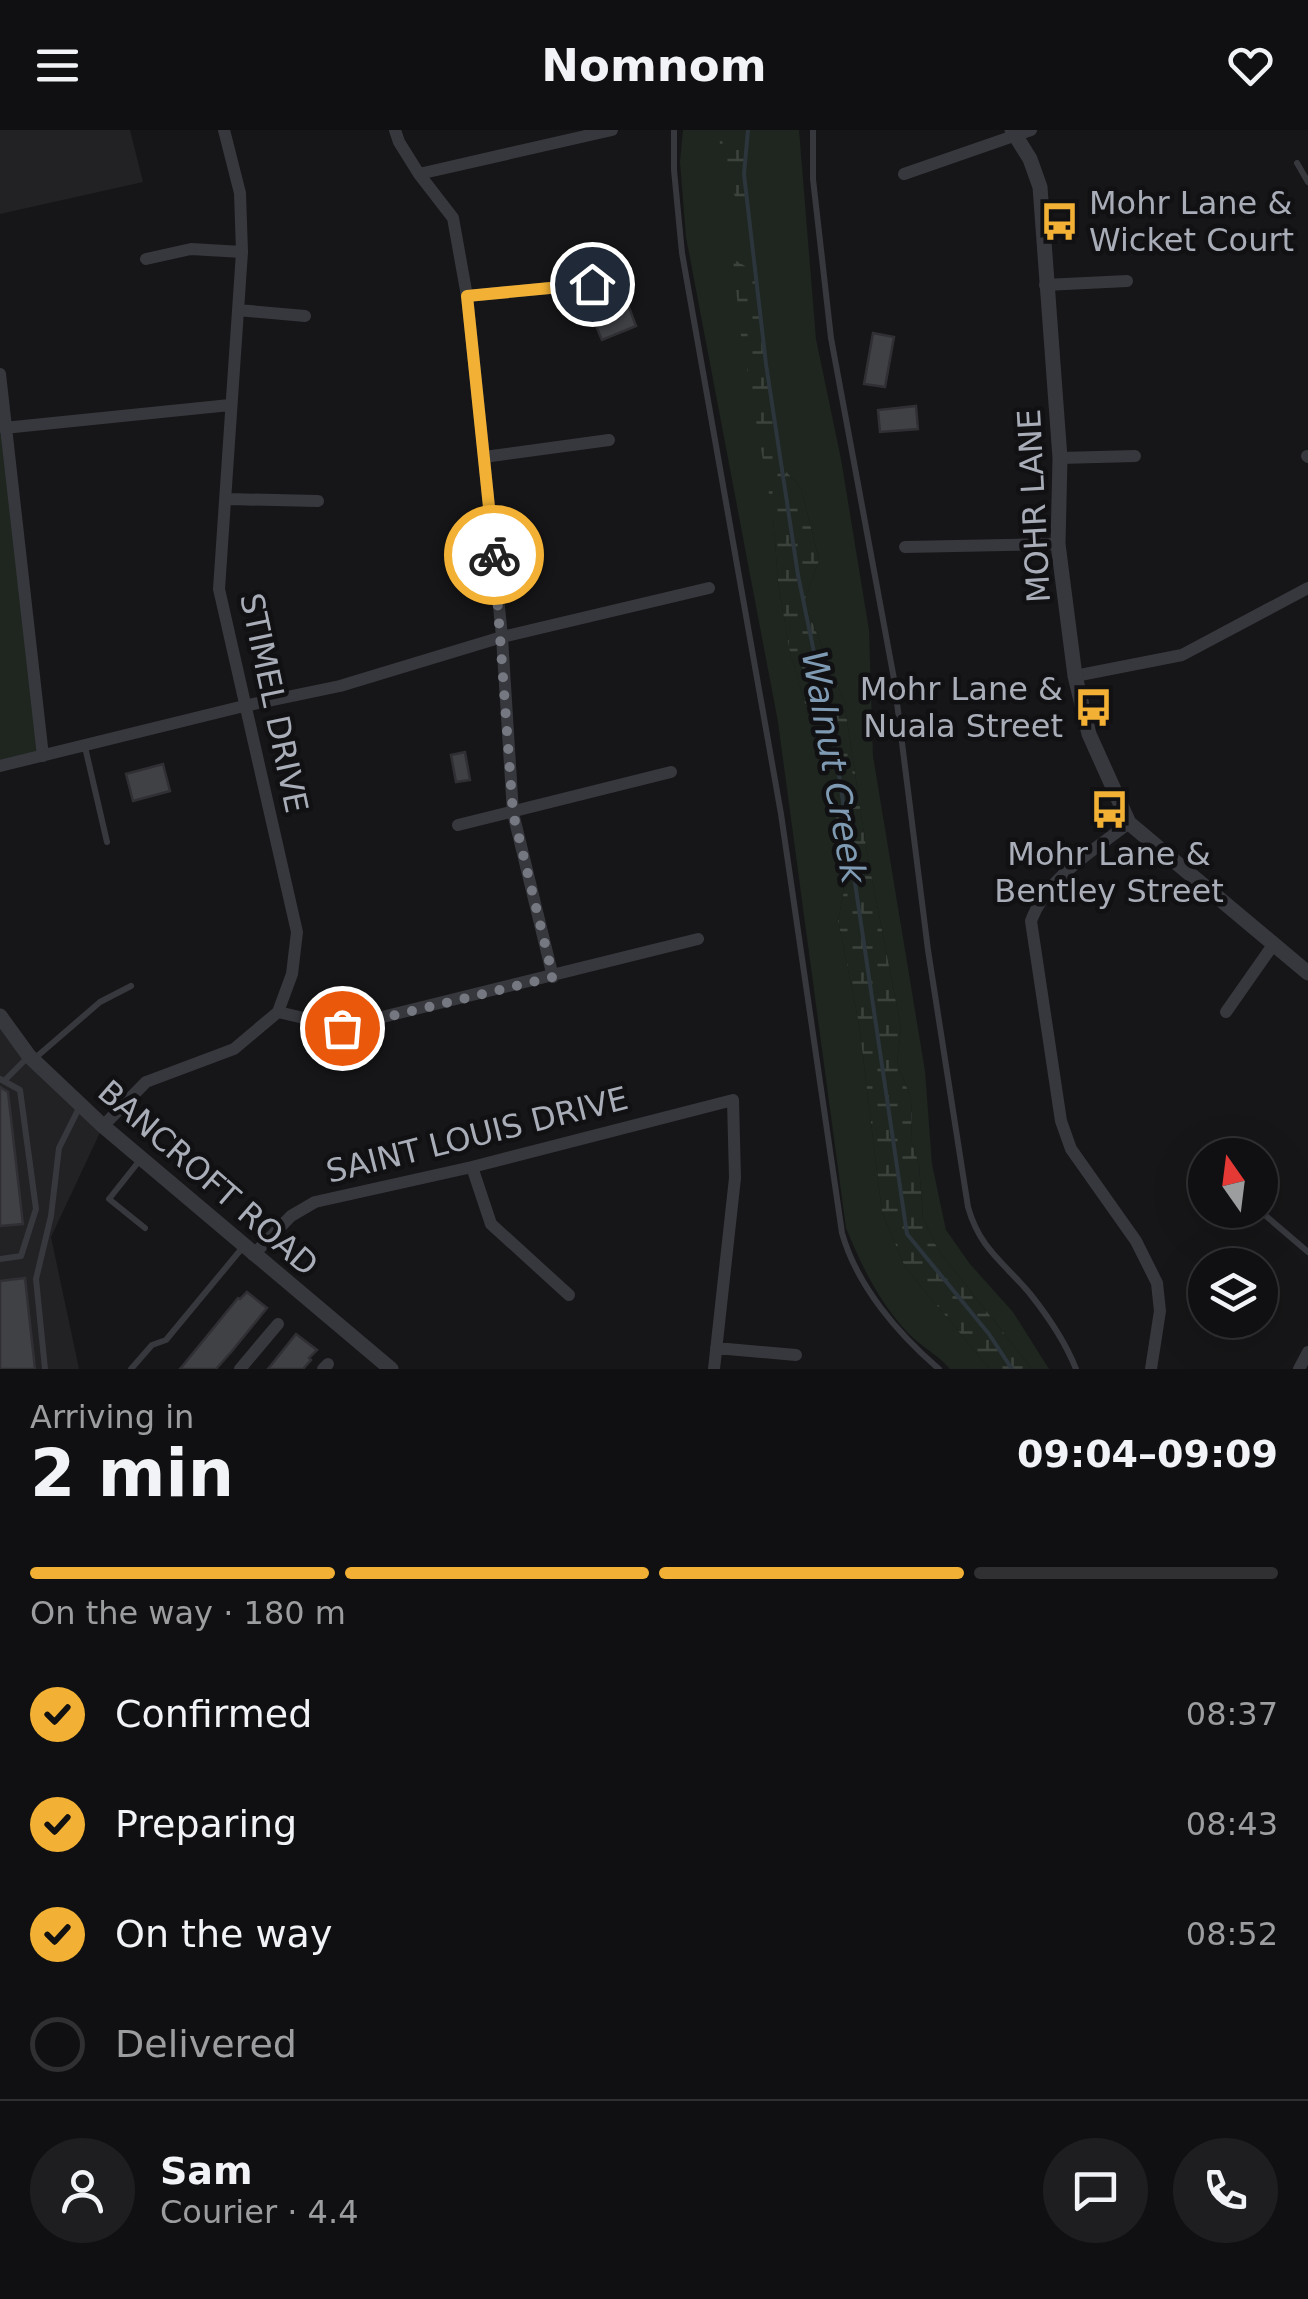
<!DOCTYPE html>
<meta charset="utf-8">
<style>
:root{--surface:#101012;--page:#1e1e20;--text:#f1f3f6;--muted:#9c9d9f;--line:#303032;--accent:#f2b134}
body{margin:0;font-family:"DejaVu Sans",sans-serif;background:var(--page);color:var(--text);height:100vh;display:flex;flex-direction:column;font-size:38px;white-space:nowrap}
*{box-sizing:border-box;margin:0}
p{font-size:32px;color:var(--muted)}
.icon{flex:none;width:55px;height:55px;fill:none;stroke:currentColor;stroke-width:2;stroke-linecap:round;stroke-linejoin:round}
.map{position:relative;height:1239px;overflow:hidden}
.drawer{display:flex;flex-direction:column;background:var(--surface);flex:1}
.drawer>*{flex:none}
.needle{width:65px;rotate:346deg}
.controls{position:absolute;left:1188px;top:1008px;display:grid;gap:20px}
.controls a{display:grid;place-items:center;width:90px;height:90px;border-radius:50%;background:var(--surface);box-shadow:0 10px 40px #0002,0 0 0 2px var(--line);font-size:50px}
.pin{position:absolute;display:grid;place-items:center;width:85px;height:85px;color:#fff;margin:-42px;border:5px solid #fff;border-radius:50%;box-shadow:0 2px 10px #0007}
.courier{position:absolute;display:grid;place-items:center;width:100px;height:100px;margin:-50px;border:8px solid #f2b134;border-radius:50%;background:#fff;color:#222;box-shadow:0 2px 12px #0007}
.headline em{font-style:normal;font-weight:800}
.headline div{display:flex;flex-direction:column-reverse}
.headline{display:flex;align-items:center;justify-content:space-between;height:170px;padding:0 30px}
h1{font-size:65px;font-weight:800;line-height:75px}
.bar{display:grid;grid-template-columns:repeat(4,1fr);gap:15px 10px;align-content:center;height:120px;padding:0 30px}
.bar i{height:12px;border-radius:8px;background:var(--line)}
.bar .selected{background:var(--accent)}
.bar p{grid-column:span 4}
.line{display:flex;align-items:center;gap:25px;padding:0 30px;border-top:2px solid var(--line)}
.line div{flex:1}
.round{display:grid;place-items:center;flex:none;width:105px;height:105px;border-radius:52px;background:var(--page)}
ol{padding:0 30px;list-style:none}
li{display:flex;align-items:center;gap:30px;height:110px}
li p{margin-inline-start:auto}
li .icon{padding:10px;border-radius:50%;background:var(--accent);color:#111;stroke-width:4}
li:last-child{color:var(--muted)}
li i{width:55px;height:55px;border:5px solid var(--line);border-radius:50%}
header{display:flex;justify-content:space-between;align-items:center;height:130px;padding:0 30px;background:var(--surface);font-size:45px;font-weight:800}
.map>svg:first-child{display:block}
.built{fill:#222225}
.green{fill:#1e261f}
.wetland{fill:url(#wetland-marsh)}
.lines{fill:none;stroke-linecap:round;stroke-linejoin:round}
.stream{stroke:#2c353c;stroke-width:4}
.building{fill:#404145;stroke:#303034;stroke-width:2.5}
.service{stroke:#37383d;stroke-width:6}
.minor{stroke:#37383d;stroke-width:12}
.tertiary{stroke:#37383d;stroke-width:15}
.done{stroke:#757880;stroke-width:10;stroke-dasharray:0 18}
.route{stroke:#f2b134;stroke-width:12}
.labels{text-anchor:middle;stroke-width:9;stroke-linejoin:round;paint-order:stroke}
.poi-label{font-size:32px;fill:#a8adb8;stroke:#111113;text-anchor:start}
.street-label{font-size:32px;fill:#a8adb8;stroke:#111113}
.water-label{font-size:35px;font-style:italic;fill:#7f9bb3;stroke:#111113}
</style>
<header><svg class="icon" aria-label="menu" viewBox="0 0 24 24"><path d="M4 6h16M4 12h16M4 18h16"/></svg>Nomnom<svg class="icon" aria-label="heart" viewBox="0 0 24 24"><path d="M12 20l-8-8c-3-5 5-10 8-4 3-6 11-1 8 4z"/></svg></header>
<div class="map">
<svg width="1308" height="1239" viewBox="0 0 1308 1239">
<defs>
<pattern id="wetland-marsh" width="20" height="14" patternUnits="userSpaceOnUse" patternTransform="scale(2.5)"><rect width="20" height="14" fill="#1e261f"/><path d="M1 5h8M5 5V1M11 12h8M15 12V8" fill="none" stroke="#3c433d"/></pattern>
</defs>
<rect width="100%" height="100%" fill="#161618"/>
<path class="built" d="M 0,0 L 130,0 L 143,52 L 0,84 Z
M 0,886 L 103,996 L 51,1107 L 79,1239 L 0,1239 Z"/>
<path class="green" d="M 683,0 L 718,0 L 750,96 L 744,44 L 748,0 L 799,0 L 816,209 L 841,329 L 869,500 L 873,626 L 925,941 L 932,1034 L 946,1100 L 970,1134 L 1013,1182 L 1049,1239 L 1032,1239 L 938,1120 L 923,1088 L 919,1035 L 911,1009 L 912,971 L 897,933 L 901,898 L 867,723 L 844,571 L 804,472 L 819,430 L 801,358 L 782,337 L 755,142 L 778,451 L 789,518 L 830,660 L 844,761 L 838,790 L 859,894 L 882,1082 L 905,1137 L 990,1239 L 950,1239 C 937,1224 920,1216 907,1202 C 878,1170 862,1137 846,1098 L 778,592 L 686,107 L 680,32 Z
M 0,244 L 43,626 L 0,636 Z"/>
<path class="wetland" d="M 718,0 L 748,0 L 744,44 L 750,101 L 724,41 Z
M 733,129 L 755,142 L 782,337 L 801,358 L 819,430 L 804,472 L 844,571 L 867,723 L 901,898 L 897,933 L 912,971 L 911,1009 L 919,1035 L 923,1088 L 938,1120 L 1032,1239 L 990,1239 L 905,1137 L 882,1082 L 859,894 L 838,790 L 844,761 L 830,660 L 789,518 L 778,451 L 773,386 L 741,206 Z"/>
<g class="lines">
<path class="stream" d="M 748,0 L 744,44 L 766,234 L 798,445 L 838,638 L 907,1104 L 989,1204 L 1012,1239"/>
</g>
<path class="building" d="M 627,172 L 636,196 L 602,210 L 592,187 Z
M 873,203 L 894,207 L 885,257 L 864,254 Z
M 916,276 L 918,299 L 880,302 L 878,280 Z
M 465,622 L 470,650 L 456,652 L 451,625 Z
M 163,634 L 170,661 L 133,671 L 126,644 Z
M 0,957 L 8,962 L 23,1094 L 0,1096 Z
M 25,1148 L 35,1239 L 0,1239 L 0,1151 Z
M 247,1162 L 267,1178 L 232,1221 L 216,1239 L 180,1239 L 238,1168 L 240,1169 Z
M 296,1204 L 317,1220 L 309,1228 L 311,1230 L 303,1239 L 268,1239 Z"/>
<g class="lines">
<path class="service" d="M 674,0 L 674,40 L 682,123 L 781,684 L 842,1103 C 857,1156 898,1204 939,1239
M 813,0 L 813,49 L 831,208 L 894,549 L 928,820 L 968,1077 C 980,1120 1005,1133 1031,1165 C 1050,1189 1065,1211 1076,1239
M 1297,33 L 1308,52
M 85,617 L 107,712
M 34,929 L 100,872 L 131,856
M 0,949 L 20,960 L 36,1079 L 21,1126 L 0,1129
M 4,951 L 28,927
M 140,1030 L 109,1069 L 145,1098
M 1259,1080 L 1308,1122
M 45,1239 L 36,1149 L 51,1086 L 59,1018 L 80,976
M 131,1239 L 152,1215 L 166,1210 L 243,1117"/>
<path class="minor" d="M 395,0 L 399,12 L 419,44 L 453,88 L 467,166 L 484,327 L 502,507 L 513,683 L 553,847
M 419,44 L 612,0
M 904,44 L 1031,0
M 146,129 L 191,119 L 242,122
M 1045,155 L 1127,151
M 467,166 L 592,154
M 238,180 L 305,186
M 0,244 L 43,626
M 4,298 L 230,275
M 1307,326 L 1308,327
M 484,327 L 609,310
M 1060,328 L 1135,326
M 227,369 L 318,371
M 905,417 L 1058,414
M 1075,546 L 1182,525 L 1308,458
M 0,636 L 244,576 L 340,556 L 502,507 L 709,458
M 1129,693 C 1093,721 1047,747 1031,791 L 1061,991 L 1071,1019 L 1136,1111 L 1157,1153 L 1160,1181 L 1151,1239
M 458,695 L 671,642
M 278,882 L 342,897 L 698,809
M 1226,882 L 1273,815
M 103,996 L 146,952 L 234,919 L 278,882 L 292,844 L 297,802 L 219,459 L 242,122 L 240,63 L 224,0
M 472,1037 L 491,1094 L 569,1165
M 253,1125 L 291,1086 L 315,1072 L 472,1037 L 733,970 L 735,1048 L 714,1239
M 716,1218 L 796,1225
M 240,1239 L 278,1194
M 323,1239 L 328,1234
M 1299,1239 L 1308,1222"/>
<path class="tertiary" d="M 1012,0 L 1030,29 L 1040,57 L 1060,328 L 1058,414 L 1075,546 L 1089,604 L 1129,693 L 1308,843
M 0,886 L 29,926 L 103,996 L 391,1239"/>
</g>
<g class="lines">
<path class="done" d="M 342,898 L 553,847 L 513,683 L 494,425"/>
<path class="route" d="M 494,425 L 467,166 L 592,154"/>
</g>
<defs>
<symbol id="bus-bare" viewBox="-9 -9 18 18"><path d="M-5-6H5V4H4V6H2V4H-2V6H-4V4H-5ZM-3.5-4V0h7V-4ZM-3.5 1.2v1.5H-2V1.2ZM2 1.2v1.5H3.5V1.2Z" fill="#f2b134" stroke="#111113" stroke-width="2.5" paint-order="stroke"/></symbol>
</defs>
<g fill-rule="evenodd">
<use href="#bus-bare" x="1032" y="64" width="55" height="55"/>
<use href="#bus-bare" x="1066" y="550" width="55" height="55"/>
<use href="#bus-bare" x="1082" y="652" width="55" height="55"/>
</g>
<g class="labels">
<g class="poi-label">
<text x="1089" y="84">Mohr Lane &amp;<tspan x="1089" dy="37">Wicket Court</tspan></text>
<text x="1063" y="570" text-anchor="end">Mohr Lane &amp;<tspan x="1063" dy="37">Nuala Street</tspan></text>
<text x="1109" y="735" text-anchor="middle">Mohr Lane &amp;<tspan x="1109" dy="37">Bentley Street</tspan></text>
</g>
<g class="street-label">
<text transform="translate(1034 376) rotate(-93)" y="11">MOHR LANE</text>
<text transform="translate(274 573) rotate(78)" y="11">STIMEL DRIVE</text>
<text transform="translate(477 1005) rotate(-14)" y="11">SAINT LOUIS DRIVE</text>
<text transform="translate(208 1048) rotate(41)" y="11">BANCROFT ROAD</text>
</g>
<g class="water-label">
<text transform="translate(834 637) rotate(80)" y="12">Walnut Creek</text>
</g>
</g>
</svg>
<div class="controls">
<a><svg class="needle" viewBox="-14 -14 28 28"><path d="M0-13l5 13h-10z" fill="#e53935"/><path d="M0 13l5-13h-10z" fill="#9c9d9f"/></svg></a>
<a><svg class="icon" aria-label="layers" viewBox="0 0 24 24"><path d="M12 4l9 5-9 5-9-5zM3 14l9 5 9-5"/></svg></a>
</div>
<div class="pin" style="left:342px;top:898px;background:#ea580c"><svg class="icon" aria-label="bag" viewBox="0 0 24 24"><path d="M5 8h14l-1 12H6zM9 8a3 3 0 0 1 6 0"/></svg></div>
<div class="pin" style="left:592px;top:154px;background:#1f2937"><svg class="icon" aria-label="home" viewBox="0 0 24 24"><path d="M3 11l9-7 9 7M6 9v11h12V9"/></svg></div>
<div class="courier" style="left:494px;top:425px"><svg class="icon" aria-label="bike" viewBox="0 0 24 24"><circle cx="6" cy="16" r="4"/><circle cx="18" cy="16" r="4"/><path d="M6 16l4-8h5l3 8M10 8l3 8H6M13 5h3"/></svg></div>
</div>
<section class="drawer">
<div class="headline"><div><h1>2 min</h1><p>Arriving in</p></div><em>09:04–09:09</em></div>
<div class="bar"><i class="selected"></i><i class="selected"></i><i class="selected"></i><i></i><p>On the way · 180 m</p></div>
<ol>
<li><svg class="icon" aria-label="check" viewBox="0 0 24 24"><path d="M5 12l5 5 9-10"/></svg>Confirmed<p>08:37</p></li>
<li><svg class="icon" aria-label="check" viewBox="0 0 24 24"><path d="M5 12l5 5 9-10"/></svg>Preparing<p>08:43</p></li>
<li><svg class="icon" aria-label="check" viewBox="0 0 24 24"><path d="M5 12l5 5 9-10"/></svg>On the way<p>08:52</p></li>
<li><i></i>Delivered</li>
</ol>
<div class="line" style="height:180px"><a class="round"><svg class="icon" aria-label="person" viewBox="0 0 24 24"><circle cx="12" cy="8" r="4"/><path d="M4 21q1-7 8-7t8 7"/></svg></a><div><b>Sam</b><p>Courier · 4.4</p></div><a class="round"><svg class="icon" aria-label="chat" viewBox="0 0 24 24"><path d="M4 5h16v11H9l-5 4z"/></svg></a><a class="round"><svg class="icon" aria-label="phone" viewBox="0 0 24 24"><path d="M5 4h4l2 5-3 2q2 4 5 5l2-3 5 2v4C11 20 4 13 5 4z"/></svg></a></div>
</section>
